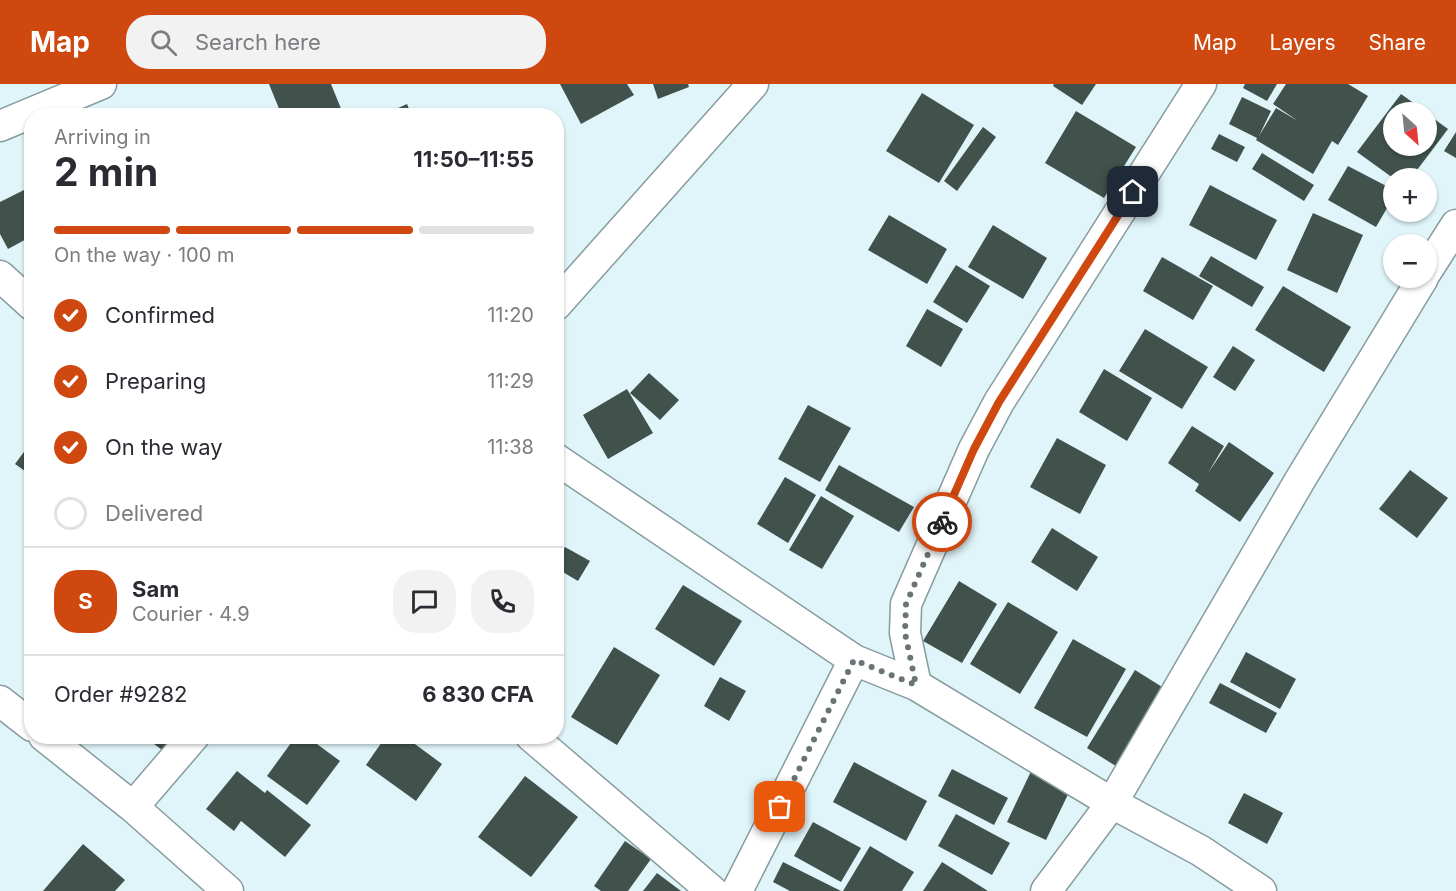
<!DOCTYPE html>
<meta charset="utf-8">
<style>
:root{--surface:#fff;--page:#f2f2f3;--text:#2b2b33;--muted:#7c7c81;--line:#e1e1e2;--accent:#ce480f}
body{margin:0;font-family:Inter,sans-serif;background:var(--page);color:var(--text);height:100vh;display:flex;flex-direction:column;font-size:22px;white-space:nowrap}
*{box-sizing:border-box;margin:0}
p{font-size:20px;color:var(--muted)}
.icon{flex:none;width:33px;height:33px;fill:none;stroke:currentColor;stroke-width:2;stroke-linecap:round;stroke-linejoin:round}
.map{position:relative;flex:1;overflow:hidden}
.details{position:absolute;left:24px;top:24px;width:540px;height:636px;display:flex;flex-direction:column;background:var(--surface);border-radius:24px;box-shadow:0 2px 4px #0004}
.details>*{flex:none}
.needle{width:39px;rotate:153deg}
.buttons{position:absolute;left:1383px;top:18px;display:grid;gap:12px}
.buttons a{display:grid;place-items:center;width:54px;height:54px;border-radius:50%;background:var(--surface);box-shadow:0 2px 4px #0004;font-size:30px}
.pin{position:absolute;display:grid;place-items:center;width:51px;height:51px;color:#fff;margin:-26px;border-radius:12px;box-shadow:0 3px 9px #0006}
.courier{position:absolute;display:grid;place-items:center;width:60px;height:60px;margin:-30px;border:4px solid #ce480f;border-radius:50%;background:#fff;color:#222;box-shadow:0 2px 8px #0007}
.summary em{font-style:normal;font-weight:700}
.summary div{display:flex;flex-direction:column-reverse}
.summary{display:flex;align-items:center;justify-content:space-between;height:102px;padding:0 30px}
h1{font-size:39px;font-weight:700;line-height:45px}
.bar{display:grid;grid-template-columns:repeat(4,1fr);gap:9px 6px;align-content:center;height:72px;padding:0 30px}
.bar i{height:8px;border-radius:4px;background:var(--line)}
.bar .on{background:var(--accent)}
.bar p{grid-column:span 4}
.line{display:flex;align-items:center;gap:15px;padding:0 30px;border-top:2px solid var(--line)}
.line div{flex:1}
.round{display:grid;place-items:center;flex:none;width:63px;height:63px;border-radius:24px;background:var(--page)}
ol{padding:0 30px;list-style:none}
li{display:flex;align-items:center;gap:18px;height:66px}
li p{margin-inline-start:auto}
li .icon{padding:6px;border-radius:50%;background:var(--accent);color:#fff;stroke-width:4}
li:last-child{color:var(--muted)}
li i{width:33px;height:33px;border:3px solid var(--line);border-radius:50%}
header{display:flex;align-items:center;gap:36px;box-sizing:border-box;height:84px;padding:0 30px;background:var(--accent);color:#fff}
header strong{font-size:28px}
nav{display:flex;gap:33px;margin-inline-start:auto;font-size:21px}
.search{width:420px;height:54px;background:var(--page);display:flex;align-items:center;gap:15px;box-sizing:border-box;padding:0 21px;border-radius:24px;color:var(--muted);font-size:22px}
.map>svg:first-child{display:block}
.building{fill:#41524d}
.lines{fill:none;stroke-linecap:round;stroke-linejoin:round}
.street-casing{stroke:#889c9f;stroke-width:33}
.street{stroke:#fff;stroke-width:30}
.done{stroke:#687476;stroke-width:6;stroke-dasharray:0 10.8}
.route{stroke:#ce480f;stroke-width:8}
</style>
<header>
<strong>Map</strong>
<div class="search"><svg class="icon" aria-label="search" viewBox="0 0 24 24"><circle cx="10" cy="10" r="6"/><path d="M15 15l6 6"/></svg>Search here</div>
<nav><a>Map</a><a>Layers</a><a>Share</a></nav>
</header>
<div class="map">
<svg width="1456" height="807" viewBox="0 0 1456 807">
<rect width="100%" height="100%" fill="#e0f5f9"/>
<path class="building" d="M 269,0 L 331,0 L 344,32 L 282,32 Z
M 560,0 L 627,0 L 634,11 L 581,40 Z
M 653,0 L 688,0 L 689,3 L 658,15 Z
M 1054,0 L 1096,0 L 1082,21 L 1053,2 Z
M 1245,0 L 1277,0 L 1267,17 L 1243,4 Z
M 1286,0 L 1348,0 L 1368,12 L 1338,61 L 1332,57 L 1313,90 L 1256,56 L 1257,54 L 1229,40 L 1242,13 L 1271,27 L 1259,52 L 1276,24 L 1298,37 L 1273,20 Z
M 922,9 L 974,41 L 939,99 L 886,67 Z
M 1401,10 L 1426,28 L 1394,28 L 1394,62 L 1426,62 L 1426,29 L 1448,45 L 1411,94 L 1393,94 L 1357,68 Z
M 407,20 L 412,32 L 380,32 Z
M 1076,27 L 1136,63 L 1104,114 L 1045,79 Z
M 983,43 L 996,53 L 957,107 L 944,97 Z
M 1456,48 L 1456,74 L 1444,67 Z
M 1219,50 L 1245,63 L 1237,78 L 1211,65 Z
M 1262,69 L 1314,101 L 1304,117 L 1252,85 Z
M 1348,82 L 1394,106 L 1394,112 L 1376,143 L 1328,116 Z
M 1210,101 L 1277,136 L 1256,176 L 1189,141 Z
M 32,102 L 32,152 L 8,165 L 0,150 L 0,118 Z
M 1313,129 L 1363,151 L 1337,209 L 1287,186 Z
M 889,131 L 947,165 L 927,200 L 868,166 Z
M 993,141 L 1047,174 L 1023,215 L 968,183 Z
M 1211,172 L 1264,203 L 1252,223 L 1199,192 Z
M 1162,173 L 1213,202 L 1193,236 L 1143,207 Z
M 956,181 L 990,202 L 967,239 L 933,218 Z
M 1283,202 L 1351,243 L 1324,288 L 1255,246 Z
M 927,225 L 963,245 L 941,283 L 906,262 Z
M 1145,245 L 1208,283 L 1182,325 L 1119,287 Z
M 1233,262 L 1255,276 L 1235,307 L 1213,293 Z
M 1104,285 L 1152,314 L 1127,357 L 1079,328 Z
M 649,289 L 679,316 L 660,336 L 630,309 Z
M 627,305 L 653,349 L 608,375 L 583,331 Z
M 808,321 L 851,344 L 820,398 L 778,375 Z
M 1192,342 L 1224,362 L 1208,389 L 1229,358 L 1274,389 L 1240,438 L 1195,407 L 1199,400 L 1168,379 Z
M 1057,354 L 1106,381 L 1080,430 L 1030,403 Z
M 32,357 L 32,392 L 15,380 Z
M 839,381 L 914,423 L 899,448 L 825,406 Z
M 1410,386 L 1448,414 L 1417,454 L 1379,425 Z
M 785,393 L 816,411 L 788,459 L 757,440 Z
M 821,412 L 854,432 L 822,485 L 789,466 Z
M 1052,444 L 1098,473 L 1077,507 L 1031,478 Z
M 565,463 L 590,477 L 578,497 L 556,484 L 556,477 Z
M 959,497 L 997,520 L 962,579 L 923,557 Z
M 683,501 L 742,537 L 714,582 L 655,545 Z
M 1008,518 L 1058,548 L 1020,610 L 970,580 Z
M 1073,555 L 1126,585 L 1087,653 L 1034,624 Z
M 614,563 L 660,591 L 617,661 L 571,633 Z
M 1246,568 L 1296,595 L 1280,625 L 1230,598 Z
M 1135,586 L 1167,606 L 1119,684 L 1087,664 Z
M 720,593 L 746,607 L 729,637 L 704,622 Z
M 1220,599 L 1277,629 L 1266,649 L 1209,619 Z
M 143,652 L 177,652 L 165,668 Z
M 296,652 L 306,652 L 340,677 L 307,721 L 267,692 Z
M 386,652 L 404,652 L 442,680 L 416,717 L 366,681 Z
M 854,678 L 927,717 L 906,757 L 833,718 Z
M 1034,681 L 1073,700 L 1046,756 L 1007,738 Z
M 952,685 L 1008,714 L 994,741 L 938,712 Z
M 237,687 L 265,709 L 267,706 L 311,741 L 285,773 L 241,737 L 234,747 L 206,725 Z
M 525,692 L 578,733 L 531,793 L 478,753 Z
M 1244,709 L 1283,729 L 1267,760 L 1228,739 Z
M 956,730 L 1010,759 L 992,791 L 938,762 Z
M 813,738 L 861,764 L 841,798 L 794,772 Z
M 625,757 L 651,775 L 628,807 L 601,807 L 594,802 Z
M 83,760 L 125,796 L 115,807 L 43,807 Z
M 870,762 L 914,788 L 902,807 L 843,807 Z
M 783,778 L 841,807 L 790,807 L 773,798 Z
M 942,778 L 988,807 L 923,807 Z
M 657,789 L 681,807 L 643,807 Z"/>
<g class="lines">
<defs>
<path id="street" d="M 0,42 L 101,0
M 1426,188 L 1456,141
M 0,192 L 32,221
M 556,221 L 753,0
M 556,375 L 854,576 L 916,601 L 1112,719 L 1201,767 L 1261,807
M 916,601 L 905,549 L 906,520 L 974,365 L 999,318 L 1201,0
M 0,617 L 32,642
M 44,652 L 133,723 L 228,807
M 531,652 L 712,807
M 133,723 L 194,652
M 737,807 L 854,576
M 1046,807 L 1112,719 L 1300,396 L 1423,194"/>
</defs>
<use href="#street" class="street-casing"/>
<use href="#street" class="street"/>
</g>
<g class="lines">
<path class="done" d="M 780,723 L 854,576 L 916,601 L 905,549 L 906,520 L 942,438"/>
<path class="route" d="M 942,438 L 974,365 L 999,318 L 1133,108"/>
</g>
</svg>
<div class="buttons">
<a><svg class="needle" viewBox="-14 -14 28 28"><path d="M0-13l5 13h-10z" fill="#e53935"/><path d="M0 13l5-13h-10z" fill="#7c7c81"/></svg></a>
<a>+</a>
<a>−</a>
</div>
<div class="pin" style="left:780px;top:723px;background:#ea580c"><svg class="icon" aria-label="bag" viewBox="0 0 24 24"><path d="M5 8h14l-1 12H6zM9 8a3 3 0 0 1 6 0"/></svg></div>
<div class="pin" style="left:1133px;top:108px;background:#1f2937"><svg class="icon" aria-label="home" viewBox="0 0 24 24"><path d="M3 11l9-7 9 7M6 9v11h12V9"/></svg></div>
<div class="courier" style="left:942px;top:438px"><svg class="icon" aria-label="bike" viewBox="0 0 24 24"><circle cx="6" cy="16" r="4"/><circle cx="18" cy="16" r="4"/><path d="M6 16l4-8h5l3 8M10 8l3 8H6M13 5h3"/></svg></div>
<section class="details">
<div class="summary"><div><h1>2 min</h1><p>Arriving in</p></div><em>11:50–11:55</em></div>
<div class="bar"><i class="on"></i><i class="on"></i><i class="on"></i><i></i><p>On the way · 100 m</p></div>
<ol>
<li><svg class="icon" aria-label="check" viewBox="0 0 24 24"><path d="M5 12l5 5 9-10"/></svg>Confirmed<p>11:20</p></li>
<li><svg class="icon" aria-label="check" viewBox="0 0 24 24"><path d="M5 12l5 5 9-10"/></svg>Preparing<p>11:29</p></li>
<li><svg class="icon" aria-label="check" viewBox="0 0 24 24"><path d="M5 12l5 5 9-10"/></svg>On the way<p>11:38</p></li>
<li><i></i>Delivered</li>
</ol>
<div class="line" style="height:108px"><b class="round" style="background:var(--accent);color:#fff">S</b><div><b>Sam</b><p>Courier · 4.9</p></div><a class="round"><svg class="icon" aria-label="chat" viewBox="0 0 24 24"><path d="M4 5h16v11H9l-5 4z"/></svg></a><a class="round"><svg class="icon" aria-label="phone" viewBox="0 0 24 24"><path d="M5 4h4l2 5-3 2q2 4 5 5l2-3 5 2v4C11 20 4 13 5 4z"/></svg></a></div>
<div class="line" style="height:78px"><div>Order #9282</div><b>6 830 CFA</b></div>
</section>
</div>
